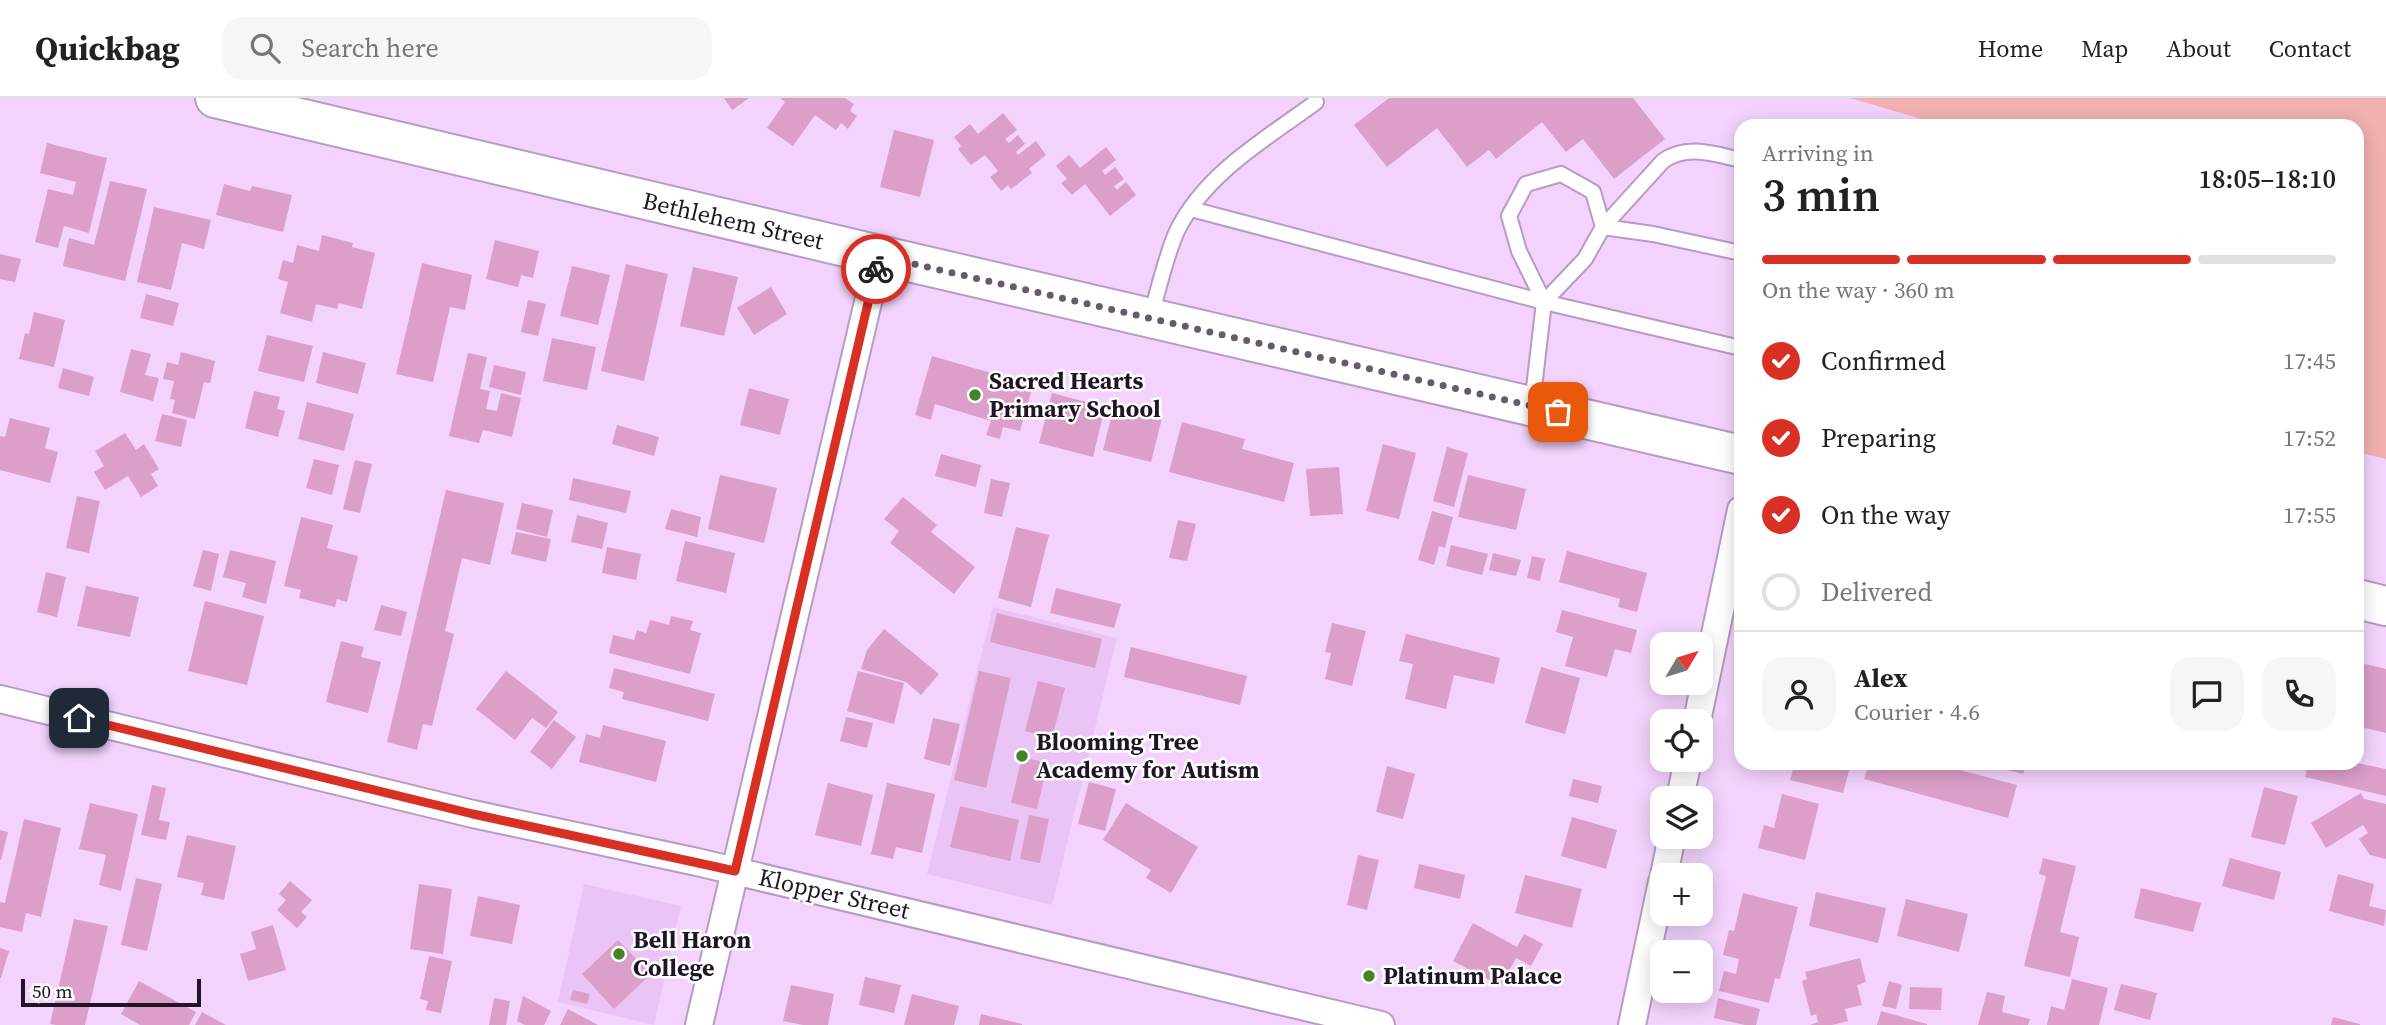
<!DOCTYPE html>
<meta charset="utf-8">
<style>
:root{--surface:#fff;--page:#f6f6f6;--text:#222;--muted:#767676;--line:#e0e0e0;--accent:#d93025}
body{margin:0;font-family:"Source Serif 4",serif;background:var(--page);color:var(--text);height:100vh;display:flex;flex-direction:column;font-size:26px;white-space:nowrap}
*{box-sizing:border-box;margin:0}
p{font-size:23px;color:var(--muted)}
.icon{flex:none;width:38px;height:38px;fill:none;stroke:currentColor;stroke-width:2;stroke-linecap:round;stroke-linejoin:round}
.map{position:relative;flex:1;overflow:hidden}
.sheet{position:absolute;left:1734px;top:21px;width:630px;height:651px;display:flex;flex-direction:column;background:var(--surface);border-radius:21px;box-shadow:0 4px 18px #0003}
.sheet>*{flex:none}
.needle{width:46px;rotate:52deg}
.tools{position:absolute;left:1650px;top:534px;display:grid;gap:14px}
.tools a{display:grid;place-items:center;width:63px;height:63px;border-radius:14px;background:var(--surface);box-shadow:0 4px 18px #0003;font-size:35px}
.scale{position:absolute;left:21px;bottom:18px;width:180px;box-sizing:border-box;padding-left:7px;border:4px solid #201524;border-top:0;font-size:19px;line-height:24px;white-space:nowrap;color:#201524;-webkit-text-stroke:5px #fff;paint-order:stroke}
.pin{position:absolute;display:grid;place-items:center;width:60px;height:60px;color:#fff;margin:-30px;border-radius:14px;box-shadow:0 4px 10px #0006}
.courier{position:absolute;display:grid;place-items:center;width:70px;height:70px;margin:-35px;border:5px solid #d93025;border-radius:50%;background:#fff;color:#222;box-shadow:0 2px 9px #0007}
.headline em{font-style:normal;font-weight:600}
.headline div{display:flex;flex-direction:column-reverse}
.headline{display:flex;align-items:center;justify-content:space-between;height:119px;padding:0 28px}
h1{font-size:46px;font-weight:600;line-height:52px}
.bar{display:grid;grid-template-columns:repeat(4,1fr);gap:10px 7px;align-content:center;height:84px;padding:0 28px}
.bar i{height:9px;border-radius:5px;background:var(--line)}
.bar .active{background:var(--accent)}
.bar p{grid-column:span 4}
.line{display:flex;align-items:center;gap:18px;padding:0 28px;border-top:2px solid var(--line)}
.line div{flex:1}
.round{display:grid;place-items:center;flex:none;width:74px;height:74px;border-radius:21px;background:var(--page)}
ol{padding:0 28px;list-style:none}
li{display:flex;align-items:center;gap:21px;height:77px}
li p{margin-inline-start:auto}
li .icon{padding:7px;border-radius:50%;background:var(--accent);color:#fff;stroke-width:4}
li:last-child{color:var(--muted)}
li i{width:38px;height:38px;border:4px solid var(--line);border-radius:50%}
header{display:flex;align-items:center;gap:42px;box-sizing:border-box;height:98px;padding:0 35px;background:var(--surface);border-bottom:2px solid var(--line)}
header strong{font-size:33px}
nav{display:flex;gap:38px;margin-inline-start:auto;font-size:24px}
.search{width:490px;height:63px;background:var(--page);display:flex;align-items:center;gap:18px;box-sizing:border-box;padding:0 24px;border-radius:21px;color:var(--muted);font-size:26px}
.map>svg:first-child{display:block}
.built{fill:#e9c4f4}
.green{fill:#f2b0b1}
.building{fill:#db9fc9}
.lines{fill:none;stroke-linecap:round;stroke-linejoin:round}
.lane-casing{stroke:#b89ac2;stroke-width:18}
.street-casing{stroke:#b89ac2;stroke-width:30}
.secondary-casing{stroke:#b89ac2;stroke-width:42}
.lane{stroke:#fff;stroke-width:14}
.street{stroke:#fff;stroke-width:26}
.secondary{stroke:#fff;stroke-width:38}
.done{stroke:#6a5870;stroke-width:7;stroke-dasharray:0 12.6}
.route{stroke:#d93025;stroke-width:9}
.poi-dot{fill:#438426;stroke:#fff;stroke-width:2.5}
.labels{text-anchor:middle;stroke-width:5;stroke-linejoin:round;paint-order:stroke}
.street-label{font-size:24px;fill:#201524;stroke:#fff}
.poi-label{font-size:24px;font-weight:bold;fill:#201524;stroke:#fff;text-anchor:start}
</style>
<header>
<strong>Quickbag</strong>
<div class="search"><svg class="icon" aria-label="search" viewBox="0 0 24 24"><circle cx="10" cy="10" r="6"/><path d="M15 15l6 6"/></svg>Search here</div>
<nav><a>Home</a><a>Map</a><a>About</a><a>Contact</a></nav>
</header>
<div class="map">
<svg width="2386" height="927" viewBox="0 0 2386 927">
<rect width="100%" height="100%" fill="#f3d3fd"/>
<path class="built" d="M 993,509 L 1117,540 L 1052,807 L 927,776 Z
M 584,786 L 681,808 L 654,927 L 558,904 Z"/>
<path class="green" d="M 1850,0 L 2386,0 L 2386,361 L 2357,354 L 2357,28 L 1933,28 L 1932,24 Z"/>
<path class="building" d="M 724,0 L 749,0 L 732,12 Z
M 780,0 L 845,0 L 854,6 L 850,13 L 857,18 L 848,31 L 841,25 L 836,32 L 815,17 L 793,48 L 767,30 L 785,4 Z
M 1389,0 L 1633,0 L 1665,41 L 1614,81 L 1583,41 L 1566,54 L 1542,24 L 1496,61 L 1489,52 L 1467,69 L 1437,30 L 1387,69 L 1354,27 Z
M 1003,15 L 1017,32 L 1005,41 L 1009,45 L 1018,37 L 1025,46 L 1016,54 L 1018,57 L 1036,43 L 1046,57 L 1029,71 L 1032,75 L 1011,91 L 1008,87 L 1001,93 L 990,79 L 998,73 L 985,57 L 971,67 L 958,51 L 961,48 L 954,39 L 970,26 L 978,36 Z
M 894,32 L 934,42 L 920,99 L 880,89 Z
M 47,45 L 107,60 L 89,135 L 64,128 L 58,150 L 35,144 L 48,91 L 73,97 L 76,84 L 40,75 Z
M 1106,49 L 1116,62 L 1102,73 L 1105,77 L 1115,69 L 1124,81 L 1114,88 L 1117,92 L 1126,84 L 1136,97 L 1110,118 L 1085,86 L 1072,97 L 1061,85 L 1067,81 L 1056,68 L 1069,57 L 1080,70 Z
M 110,83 L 147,91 L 125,183 L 63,168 L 69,140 L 94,147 Z
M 224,86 L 250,93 L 252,88 L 292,97 L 283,134 L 216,117 Z
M 154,109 L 211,122 L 204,151 L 182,145 L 171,192 L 137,184 Z
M 322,137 L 353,145 L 352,149 L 375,155 L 362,211 L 339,205 L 337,211 L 316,206 L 312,224 L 280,215 L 288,184 L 278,181 L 283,162 L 293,165 L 297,147 L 319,153 Z
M 495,142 L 539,153 L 533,180 L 521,177 L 518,189 L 486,181 Z
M 0,156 L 21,161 L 15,184 L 0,181 Z
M 422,165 L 472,177 L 465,212 L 450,209 L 433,284 L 396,276 Z
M 626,166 L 668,176 L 644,283 L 601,273 Z
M 572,168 L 610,177 L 598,227 L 560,218 Z
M 693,169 L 738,179 L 724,238 L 680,228 Z
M 771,189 L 787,216 L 754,237 L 737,210 Z
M 146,196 L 179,205 L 173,228 L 140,220 Z
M 528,202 L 546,206 L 538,238 L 521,234 Z
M 34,214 L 65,222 L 54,269 L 19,261 L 25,235 L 29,236 Z
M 267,237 L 313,248 L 304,284 L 258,273 Z
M 552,240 L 596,249 L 587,292 L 543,283 Z
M 131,251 L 151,256 L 145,277 L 159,280 L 153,303 L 120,294 Z
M 181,254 L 215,263 L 210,285 L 204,284 L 195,321 L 172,315 L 175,302 L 170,301 L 174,283 L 163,281 L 167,264 L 178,267 Z
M 323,254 L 366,265 L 358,296 L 316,285 Z
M 468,255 L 487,259 L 480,291 L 490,293 L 486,311 L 497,313 L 501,295 L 521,300 L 512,339 L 483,332 L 479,345 L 449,338 Z
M 932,258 L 1033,287 L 1020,333 L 1003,329 L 1000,341 L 986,337 L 991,323 L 935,306 L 931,322 L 915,317 Z
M 494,267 L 526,274 L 521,297 L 489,289 Z
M 63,270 L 94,279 L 89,298 L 58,290 Z
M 749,290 L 789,301 L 780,337 L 740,327 Z
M 254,293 L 280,299 L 277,311 L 285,313 L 278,339 L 245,330 Z
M 1052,295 L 1105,309 L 1093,359 L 1039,345 Z
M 307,304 L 354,316 L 344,353 L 298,341 Z
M 1114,308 L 1162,320 L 1151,364 L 1103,352 Z
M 162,316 L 187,322 L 181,349 L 155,343 Z
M 10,320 L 50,330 L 45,350 L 58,354 L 50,385 L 0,372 L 0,338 L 5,339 Z
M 1182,324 L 1245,341 L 1242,351 L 1294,365 L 1284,404 L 1169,374 Z
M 617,327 L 659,339 L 654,358 L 612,346 Z
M 125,335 L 136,352 L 144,346 L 159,371 L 151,376 L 158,388 L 141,399 L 128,378 L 105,392 L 94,374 L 104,368 L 95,353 Z
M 1383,346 L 1416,355 L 1399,421 L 1366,413 Z
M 1447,349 L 1468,355 L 1454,409 L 1433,403 Z
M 941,356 L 981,367 L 976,389 L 935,378 Z
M 314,361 L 339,367 L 332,397 L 306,390 Z
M 355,362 L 372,366 L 360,415 L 343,411 Z
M 1339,369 L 1343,416 L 1310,418 L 1306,371 Z
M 720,377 L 777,390 L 764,445 L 708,431 Z
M 1468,377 L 1526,391 L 1516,432 L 1458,419 Z
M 573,380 L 631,393 L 626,415 L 569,402 Z
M 991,381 L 1010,385 L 1002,419 L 984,415 Z
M 446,392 L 504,405 L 490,467 L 462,460 L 445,533 L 454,536 L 432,628 L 423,626 L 417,652 L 387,644 Z
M 77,398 L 100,403 L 89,455 L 66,450 Z
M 903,399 L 937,427 L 931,434 L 975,469 L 954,496 L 890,445 L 899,433 L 884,421 Z
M 522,405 L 553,412 L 547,439 L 516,431 Z
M 671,411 L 701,419 L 697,439 L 665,431 Z
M 1432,413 L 1453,419 L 1445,450 L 1439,448 L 1434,467 L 1418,462 Z
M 577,417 L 608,425 L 602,451 L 571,444 Z
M 301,419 L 333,427 L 327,450 L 358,458 L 347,504 L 337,501 L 335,509 L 299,500 L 301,492 L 284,488 Z
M 1178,422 L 1196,426 L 1187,463 L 1169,460 Z
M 1016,429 L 1049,437 L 1031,509 L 998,500 Z
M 516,434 L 551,441 L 546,464 L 511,456 Z
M 685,443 L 735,455 L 726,495 L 676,483 Z
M 1451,447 L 1488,456 L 1482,477 L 1446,468 Z
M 607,449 L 641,456 L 636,482 L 602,475 Z
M 203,452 L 219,456 L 211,493 L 193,488 Z
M 230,452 L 276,463 L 266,506 L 242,499 L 246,485 L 223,479 Z
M 1567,453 L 1647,475 L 1637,514 L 1618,509 L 1620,501 L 1559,484 Z
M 1493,455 L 1521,462 L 1516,478 L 1489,472 Z
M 1532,458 L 1545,461 L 1540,483 L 1527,480 Z
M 46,474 L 66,479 L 57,519 L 37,514 Z
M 86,488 L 139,499 L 130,539 L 77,528 Z
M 1056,490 L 1121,506 L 1114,530 L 1050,515 Z
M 205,503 L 264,518 L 247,587 L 188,573 Z
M 381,507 L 407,514 L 401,538 L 374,532 Z
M 1562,512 L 1637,532 L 1631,555 L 1615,551 L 1607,579 L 1565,568 L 1573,539 L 1556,534 Z
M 997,515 L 1102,541 L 1095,570 L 990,544 Z
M 671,518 L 693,523 L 690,532 L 701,535 L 690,576 L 609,555 L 613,537 L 634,542 L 637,532 L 646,535 L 650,522 L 669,527 Z
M 1332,525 L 1366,533 L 1352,588 L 1325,581 L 1331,555 L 1325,554 Z
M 884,531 L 939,576 L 921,597 L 906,584 L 861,571 L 867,552 Z
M 1406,536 L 1500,560 L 1494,586 L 1454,577 L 1446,611 L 1405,601 L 1413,566 L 1399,563 Z
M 341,543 L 364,549 L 361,559 L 381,564 L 368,615 L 326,604 Z
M 1131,549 L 1247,578 L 1240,607 L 1124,579 Z
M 2357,564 L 2386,571 L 2386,635 L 2357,628 Z
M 1541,569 L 1580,580 L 1565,636 L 1525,625 Z
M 614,570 L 715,596 L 708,623 L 622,601 L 624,594 L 609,590 Z
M 506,573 L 558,614 L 546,630 L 532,620 L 515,642 L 476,611 Z
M 858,573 L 904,585 L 894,626 L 847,613 Z
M 979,573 L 1011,580 L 986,690 L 954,682 Z
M 1038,583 L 1065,590 L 1052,640 L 1025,633 Z
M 846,619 L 873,625 L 867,650 L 840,643 Z
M 933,620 L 960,626 L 950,668 L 924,661 Z
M 554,622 L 576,639 L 552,671 L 530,654 Z
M 603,627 L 666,643 L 656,684 L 579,664 L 586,636 L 600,640 Z
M 1022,659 L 1048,665 L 1037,711 L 1011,705 Z
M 1795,665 L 1851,665 L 1843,695 L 1790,682 Z
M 1869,665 L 1933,665 L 2017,687 L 2008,720 L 1864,681 Z
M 1981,665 L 2026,665 L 2023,676 Z
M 2308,665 L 2357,665 L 2386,671 L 2386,698 L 2305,679 Z
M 1387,668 L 1415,676 L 1403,721 L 1376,714 Z
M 1573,681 L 1602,688 L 1598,705 L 1569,698 Z
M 1089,684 L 1116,691 L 1105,733 L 1078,726 Z
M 828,685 L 873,697 L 861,748 L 815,737 Z
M 887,685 L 935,696 L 922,755 L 896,749 L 893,761 L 871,756 Z
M 152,687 L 166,690 L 159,722 L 170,724 L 166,742 L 141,737 Z
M 2264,689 L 2298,698 L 2285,747 L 2251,739 Z
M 2361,695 L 2364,701 L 2386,706 L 2386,761 L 2370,757 L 2359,741 L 2368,735 L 2363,727 L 2326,750 L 2311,725 Z
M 1782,696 L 1819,706 L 1805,762 L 1758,750 L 1764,727 L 1774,730 Z
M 90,705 L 138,716 L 121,793 L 99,787 L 106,757 L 79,751 Z
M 1126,705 L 1198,749 L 1171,795 L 1146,780 L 1151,772 L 1103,742 Z
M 960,708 L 1019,722 L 1010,763 L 950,749 Z
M 1029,717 L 1049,721 L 1040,765 L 1020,761 Z
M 1572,719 L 1617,732 L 1606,771 L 1561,758 Z
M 24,721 L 61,730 L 41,819 L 26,815 L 22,834 L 0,829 L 0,804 L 5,805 Z
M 0,732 L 8,734 L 1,762 L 0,762 Z
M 187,737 L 236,748 L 224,802 L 201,797 L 204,785 L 177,779 Z
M 1358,757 L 1379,762 L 1367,812 L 1347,807 Z
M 2043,760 L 2076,768 L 2060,834 L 2079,839 L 2070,879 L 2024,868 L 2046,778 L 2039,776 Z
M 2230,760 L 2281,774 L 2274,802 L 2222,788 Z
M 1419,766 L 1465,777 L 1460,801 L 1414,790 Z
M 2338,776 L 2374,786 L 2369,808 L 2386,812 L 2384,828 L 2329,813 Z
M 1525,777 L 1582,791 L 1572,830 L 1515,815 Z
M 136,780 L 162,786 L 147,853 L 121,847 Z
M 290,783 L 312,802 L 301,814 L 307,819 L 297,830 L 277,812 L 286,802 L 279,796 Z
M 419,786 L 452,791 L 443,856 L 410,851 Z
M 2141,790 L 2201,805 L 2193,834 L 2134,820 Z
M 1816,794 L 1886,810 L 1878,845 L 1809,828 Z
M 1743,795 L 1798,809 L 1780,881 L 1775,880 L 1769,905 L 1719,893 L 1724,873 L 1736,876 L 1739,861 L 1723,857 L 1729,832 L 1734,833 Z
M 478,798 L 520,807 L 512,846 L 470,838 Z
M 1906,801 L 1968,816 L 1959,854 L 1897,838 Z
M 74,821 L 108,828 L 85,927 L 56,927 L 50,926 Z
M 1473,825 L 1517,849 L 1524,836 L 1543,846 L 1531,868 L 1516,860 L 1501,888 L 1453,863 Z
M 273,827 L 286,872 L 248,883 L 240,856 L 256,851 L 251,834 Z
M 618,842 L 651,876 L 614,911 L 582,876 Z
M 0,850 L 9,853 L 1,880 L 0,880 Z
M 429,858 L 452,863 L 441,915 L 426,912 L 428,903 L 420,901 Z
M 1860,860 L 1866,884 L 1857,887 L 1862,907 L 1845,911 L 1848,923 L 1832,927 L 1810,927 L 1818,924 L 1816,916 L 1811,918 L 1802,883 L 1807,881 L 1805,874 Z
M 865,879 L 901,887 L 894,915 L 859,907 Z
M 2072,881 L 2108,890 L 2099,927 L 2047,927 L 2051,908 L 2064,912 Z
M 139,883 L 196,914 L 189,927 L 140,927 L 121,916 Z
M 1889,883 L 1902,887 L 1896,911 L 1882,908 Z
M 2121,886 L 2157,895 L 2150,922 L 2114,912 Z
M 791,887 L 834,896 L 828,927 L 803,927 L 783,923 Z
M 1910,889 L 1942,890 L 1941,912 L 1909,911 Z
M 573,892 L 590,896 L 587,906 L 570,902 Z
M 1987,894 L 2005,898 L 2002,914 L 2030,921 L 2028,927 L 1978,927 Z
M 912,896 L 959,908 L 954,927 L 904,927 Z
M 523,898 L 551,913 L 544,927 L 525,927 L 517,923 Z
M 494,900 L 510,903 L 506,927 L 489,927 Z
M 1718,900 L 1760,911 L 1756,927 L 1745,927 L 1714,920 Z
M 568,911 L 598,927 L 560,927 Z
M 1881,913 L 1927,926 L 1927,927 L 1877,927 Z
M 202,914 L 226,927 L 195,927 Z
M 981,916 L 1022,926 L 1022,927 L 979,927 Z
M 2333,919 L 2360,926 L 2360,927 L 2331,927 Z"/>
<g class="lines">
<defs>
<path id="lane" d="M 1561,76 L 1593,94 L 1603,129 L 1585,161 L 1544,204 L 1519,153 L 1509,118 L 1526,86 Z
M 1191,111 L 1544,204 L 1741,250
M 1603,129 L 1663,63 C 1687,46 1714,56 1741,62
M 1603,129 L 1653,136 L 1741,155
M 1151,218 C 1158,193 1167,153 1178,131 C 1207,74 1266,41 1316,4
M 1532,307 L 1544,204"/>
<path id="street" d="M 0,601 L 473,716 L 697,764 L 1381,927
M 1697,623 L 1741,412
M 1680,700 L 1688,662
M 1664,777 L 1672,738
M 699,927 L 879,157
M 1632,927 L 1662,784"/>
<path id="secondary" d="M 215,0 L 879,157 L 1741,357
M 2357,501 L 2386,508"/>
</defs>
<use href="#lane" class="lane-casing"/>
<use href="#street" class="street-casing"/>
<use href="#secondary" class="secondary-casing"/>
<use href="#lane" class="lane"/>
<use href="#street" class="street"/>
<use href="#secondary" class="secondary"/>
</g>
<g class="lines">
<path class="done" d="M 876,171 L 879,158 L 1558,314"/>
<path class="route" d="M 79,620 L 473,716 L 735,773 L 876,171"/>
</g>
<g class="poi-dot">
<circle cx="975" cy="297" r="7"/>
<circle cx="1022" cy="658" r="7"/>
<circle cx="619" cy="856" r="7"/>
<circle cx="1369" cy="878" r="7"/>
</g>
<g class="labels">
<g class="street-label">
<text transform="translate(733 123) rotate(13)" y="8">Bethlehem Street</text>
<text transform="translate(834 796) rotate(13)" y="8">Klopper Street</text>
</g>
<g class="poi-label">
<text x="989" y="291">Sacred Hearts<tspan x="989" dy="28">Primary School</tspan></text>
<text x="1036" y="652">Blooming Tree<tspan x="1036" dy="28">Academy for Autism</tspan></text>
<text x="633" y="850">Bell Haron<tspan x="633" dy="28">College</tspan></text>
<text x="1383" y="886">Platinum Palace</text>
</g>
</g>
</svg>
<div class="tools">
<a><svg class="needle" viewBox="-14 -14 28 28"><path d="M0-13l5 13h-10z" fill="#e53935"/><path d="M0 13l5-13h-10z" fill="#767676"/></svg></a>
<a><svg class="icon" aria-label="locate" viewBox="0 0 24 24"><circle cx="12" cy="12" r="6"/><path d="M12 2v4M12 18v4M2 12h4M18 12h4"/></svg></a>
<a><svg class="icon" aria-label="layers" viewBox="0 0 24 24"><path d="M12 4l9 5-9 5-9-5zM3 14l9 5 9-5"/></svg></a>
<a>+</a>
<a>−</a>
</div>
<div class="scale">50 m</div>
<div class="pin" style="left:1558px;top:314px;background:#ea580c"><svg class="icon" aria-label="bag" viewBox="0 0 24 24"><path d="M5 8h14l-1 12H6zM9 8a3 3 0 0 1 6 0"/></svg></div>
<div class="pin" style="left:79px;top:620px;background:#1f2937"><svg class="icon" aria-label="home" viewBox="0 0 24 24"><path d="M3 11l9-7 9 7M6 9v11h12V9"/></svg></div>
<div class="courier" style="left:876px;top:171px"><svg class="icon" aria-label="bike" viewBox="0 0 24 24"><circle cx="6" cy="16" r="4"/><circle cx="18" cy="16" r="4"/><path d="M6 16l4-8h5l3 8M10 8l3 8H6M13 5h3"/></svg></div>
<section class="sheet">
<div class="headline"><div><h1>3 min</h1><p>Arriving in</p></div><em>18:05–18:10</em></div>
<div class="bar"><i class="active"></i><i class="active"></i><i class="active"></i><i></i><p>On the way · 360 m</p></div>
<ol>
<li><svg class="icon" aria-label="check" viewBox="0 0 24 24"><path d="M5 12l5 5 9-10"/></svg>Confirmed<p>17:45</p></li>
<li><svg class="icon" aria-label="check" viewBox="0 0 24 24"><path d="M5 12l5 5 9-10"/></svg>Preparing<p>17:52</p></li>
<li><svg class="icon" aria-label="check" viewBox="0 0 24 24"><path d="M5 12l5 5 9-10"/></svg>On the way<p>17:55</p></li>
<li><i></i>Delivered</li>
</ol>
<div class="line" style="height:126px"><a class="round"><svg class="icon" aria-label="person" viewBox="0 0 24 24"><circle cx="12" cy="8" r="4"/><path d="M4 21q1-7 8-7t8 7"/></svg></a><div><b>Alex</b><p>Courier · 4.6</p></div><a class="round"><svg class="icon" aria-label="chat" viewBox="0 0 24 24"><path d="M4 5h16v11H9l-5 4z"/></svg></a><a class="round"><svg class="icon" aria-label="phone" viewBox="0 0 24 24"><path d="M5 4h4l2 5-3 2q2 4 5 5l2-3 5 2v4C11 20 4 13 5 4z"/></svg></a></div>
</section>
</div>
